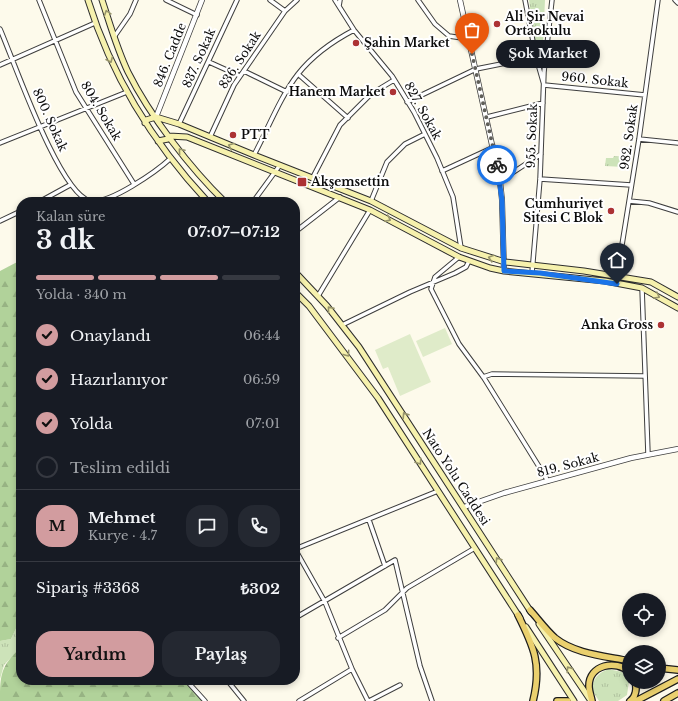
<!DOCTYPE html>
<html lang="tr">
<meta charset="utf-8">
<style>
:root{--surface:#171b24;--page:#242831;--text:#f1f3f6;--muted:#9ea1a6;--line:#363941;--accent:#d29c9f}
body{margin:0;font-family:"Libre Baskerville",serif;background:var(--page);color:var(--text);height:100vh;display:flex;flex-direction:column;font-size:15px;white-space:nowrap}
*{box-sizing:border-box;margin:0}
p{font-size:13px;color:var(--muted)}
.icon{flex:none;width:22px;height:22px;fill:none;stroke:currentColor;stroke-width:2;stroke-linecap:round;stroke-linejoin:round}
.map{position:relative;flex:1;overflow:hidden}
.panel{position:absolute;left:16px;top:197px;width:284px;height:488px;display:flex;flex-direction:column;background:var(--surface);border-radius:16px;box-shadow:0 2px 6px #0003}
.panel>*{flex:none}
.fabs{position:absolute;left:622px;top:593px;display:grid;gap:8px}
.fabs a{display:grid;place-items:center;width:44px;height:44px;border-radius:50%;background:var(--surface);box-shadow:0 2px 6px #0003;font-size:20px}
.pin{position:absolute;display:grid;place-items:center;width:34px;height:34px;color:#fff;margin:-41px -17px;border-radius:50% 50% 50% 0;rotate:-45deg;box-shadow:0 0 4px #0007}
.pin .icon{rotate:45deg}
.courier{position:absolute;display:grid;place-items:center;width:40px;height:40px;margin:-20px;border:3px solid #1a73e8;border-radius:50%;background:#fff;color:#222;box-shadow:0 1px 5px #0007}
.bubble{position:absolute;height:28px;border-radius:14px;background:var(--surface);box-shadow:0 2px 6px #0003;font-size:13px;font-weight:800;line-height:28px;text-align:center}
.headline em{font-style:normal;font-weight:800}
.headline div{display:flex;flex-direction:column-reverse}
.headline{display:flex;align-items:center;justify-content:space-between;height:68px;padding:0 20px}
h1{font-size:26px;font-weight:800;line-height:30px}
.bar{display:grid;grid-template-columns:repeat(4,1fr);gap:6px 4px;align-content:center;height:48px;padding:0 20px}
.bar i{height:5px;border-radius:3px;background:var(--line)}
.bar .on{background:var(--accent)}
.bar p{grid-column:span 4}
.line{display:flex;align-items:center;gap:10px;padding:0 20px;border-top:1px solid var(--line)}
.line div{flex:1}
.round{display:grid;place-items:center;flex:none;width:42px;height:42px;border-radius:16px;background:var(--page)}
ol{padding:0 20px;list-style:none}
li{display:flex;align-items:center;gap:12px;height:44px}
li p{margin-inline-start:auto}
li .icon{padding:4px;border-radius:50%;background:var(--accent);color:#111;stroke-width:4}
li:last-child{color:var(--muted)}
li i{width:22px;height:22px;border:2px solid var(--line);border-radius:50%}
.primary-button{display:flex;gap:8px;margin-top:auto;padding:8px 20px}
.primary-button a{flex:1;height:46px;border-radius:16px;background:var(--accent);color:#111;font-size:16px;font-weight:800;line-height:46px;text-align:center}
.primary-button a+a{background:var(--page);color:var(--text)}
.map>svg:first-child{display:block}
.grass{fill:url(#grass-tufts)}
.forest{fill:url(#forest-firs)}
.pitch{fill:#dfebc9}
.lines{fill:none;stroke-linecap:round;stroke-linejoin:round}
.minor-casing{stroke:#3e3e3e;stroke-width:5.5}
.tertiary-casing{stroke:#3e3e3e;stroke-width:6}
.secondary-casing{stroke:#2d2d2d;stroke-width:7}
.primary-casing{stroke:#1c1c1c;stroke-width:8}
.minor{stroke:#fff;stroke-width:3.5}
.tertiary{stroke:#fff;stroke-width:4.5}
.secondary{stroke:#f6f1ad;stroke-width:5}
.primary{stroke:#ead06e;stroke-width:5.5}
.oneway{stroke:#98956c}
.done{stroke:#605f59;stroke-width:4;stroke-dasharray:0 7.2}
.route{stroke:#1a73e8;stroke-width:5}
.poi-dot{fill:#ac3234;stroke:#fff;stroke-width:1.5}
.labels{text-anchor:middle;stroke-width:4;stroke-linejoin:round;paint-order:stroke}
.poi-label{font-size:12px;font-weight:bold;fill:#0b0b0b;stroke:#fff;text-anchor:start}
.street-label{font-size:12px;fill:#0b0b0b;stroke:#fff}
</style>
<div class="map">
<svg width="678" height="701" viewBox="0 0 678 701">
<defs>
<pattern id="grass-tufts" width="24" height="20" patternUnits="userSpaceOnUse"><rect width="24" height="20" fill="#cde3b9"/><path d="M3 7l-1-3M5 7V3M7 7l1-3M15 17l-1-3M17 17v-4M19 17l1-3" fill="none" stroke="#afc19e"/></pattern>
<pattern id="forest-firs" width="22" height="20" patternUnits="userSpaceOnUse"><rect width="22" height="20" fill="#b1d29a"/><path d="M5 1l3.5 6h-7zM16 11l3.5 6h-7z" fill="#97b383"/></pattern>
</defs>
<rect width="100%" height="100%" fill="#fdfaeb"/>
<path class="grass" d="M 529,0 L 545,0 L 543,43 L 535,44 Z
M 614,156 L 624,157 L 624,167 L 605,166 L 606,158 L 613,158 Z
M 21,618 L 21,647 L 4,665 L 0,679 L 0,641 L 11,639 Z
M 608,669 L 622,672 L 629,681 L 627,695 L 618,701 L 599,701 L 592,690 C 593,679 597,674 608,669 Z"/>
<path class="forest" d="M 21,260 L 21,618 L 11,639 L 0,641 L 0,271 Z
M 21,647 L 21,680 L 186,680 L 205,701 L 0,701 C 0,674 1,666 21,647 Z"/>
<path class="pitch" d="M 445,328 L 452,344 L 423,357 L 416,341 Z
M 410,334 L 431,382 L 400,396 L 388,367 L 383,369 L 375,350 Z"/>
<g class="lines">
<defs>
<path id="minor" d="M 39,0 L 76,92 L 134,184
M 166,0 L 197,15
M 270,0 L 285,11
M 335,0 L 354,30 L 392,76 L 414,112 L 437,158 L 453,197 L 461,248
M 418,0 L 435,24 L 449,36 L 469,39
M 525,0 L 536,57 L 544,85 L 645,95
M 675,0 L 678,3
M 339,6 L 340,0
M 0,29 C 14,61 59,193 90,201 C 109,205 157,171 171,158
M 114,37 L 130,14 L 136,0
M 209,62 L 240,76
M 0,65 L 95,23
M 244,71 L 287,92
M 298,74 L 348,118
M 407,102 L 476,69 L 536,57
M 487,117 L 543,103
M 179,124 L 237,0
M 210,137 L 234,85 L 285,11 L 297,0
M 639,139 L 678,143
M 0,143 L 127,92
M 254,155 C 268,129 280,97 298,74 C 313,55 333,41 354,30
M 442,171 L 494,147
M 313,177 L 340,125 L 371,94 L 394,80
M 540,179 L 631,185
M 500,181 L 541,154
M 371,201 L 387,162 L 405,144 L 425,134
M 629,201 L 649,203 L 678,212
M 39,202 L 70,185
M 253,202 L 280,165
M 0,221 L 21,211
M 295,232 L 340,197
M 459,257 L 435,277 L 431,289 L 459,344 L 484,378 L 548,481
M 532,273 L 540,179 L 544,72 L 552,0
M 617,276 L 639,139 L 658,0
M 642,288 L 648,454
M 318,296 L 370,210
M 342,325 L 410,292 L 455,273 L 466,267 L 469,261
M 483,377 L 492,374 L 644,376
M 369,520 L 385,566
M 295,549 L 325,602 L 352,669 L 368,701
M 295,549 L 438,491
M 295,618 L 395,560 L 420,666 L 432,701
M 338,638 L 385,610 L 407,588 L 475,548
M 186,680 L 205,701
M 227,680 L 244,701
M 299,701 L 352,669
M 369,701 L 400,685"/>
<path id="tertiary" d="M 460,0 L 500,181 L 502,200 L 504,271
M 156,117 L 202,0
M 464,507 L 504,493 L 631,458 L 678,449"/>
<path id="secondary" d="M 88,0 C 112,78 153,143 208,202
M 102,0 C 110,24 117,49 128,72 C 150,116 190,168 225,202
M 145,123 L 146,120 L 156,117 L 179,124 L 254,155 L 371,201 L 461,248 L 505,262 L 584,271 L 651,282 L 678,297
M 158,141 L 168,139 L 169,136 L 187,137 L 370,210 L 459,257 L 490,268 L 504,271 L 605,281 L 642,288 L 678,308
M 295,272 L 327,306 L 359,347 L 531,612
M 295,292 L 309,306 L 378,398 L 520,618
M 539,624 L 591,701
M 526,627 L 574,701"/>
<path id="primary" d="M 530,610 C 538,619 546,630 555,638 C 575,654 605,656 629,661
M 518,615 C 534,647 542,665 533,701
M 659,668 L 678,670
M 557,701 L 568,701
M 592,701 C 591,696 589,691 589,686 C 589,665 616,659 629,672
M 630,701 C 636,697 637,688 635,682
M 636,701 L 678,679
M 664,701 L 678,693"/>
</defs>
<use href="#minor" class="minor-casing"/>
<use href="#tertiary" class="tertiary-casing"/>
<use href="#secondary" class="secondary-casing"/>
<use href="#primary" class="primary-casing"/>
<use href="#minor" class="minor"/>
<use href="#tertiary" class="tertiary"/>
<use href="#secondary" class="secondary"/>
<use href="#primary" class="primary"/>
</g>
<defs><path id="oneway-chevron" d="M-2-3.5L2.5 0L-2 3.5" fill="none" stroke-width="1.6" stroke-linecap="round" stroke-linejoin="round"/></defs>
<g class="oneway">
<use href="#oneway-chevron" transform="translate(107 13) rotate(-108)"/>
<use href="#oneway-chevron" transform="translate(110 60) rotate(67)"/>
<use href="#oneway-chevron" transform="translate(231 146) rotate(-157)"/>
<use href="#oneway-chevron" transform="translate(181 151) rotate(-130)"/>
<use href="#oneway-chevron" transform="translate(388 219) rotate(26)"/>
<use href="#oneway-chevron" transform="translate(491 258) rotate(-163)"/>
<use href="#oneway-chevron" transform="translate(657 296) rotate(28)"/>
<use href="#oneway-chevron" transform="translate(330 309) rotate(-129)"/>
<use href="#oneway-chevron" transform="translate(347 354) rotate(54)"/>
<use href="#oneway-chevron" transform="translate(405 415) rotate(-123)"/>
<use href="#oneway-chevron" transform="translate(419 462) rotate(57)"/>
<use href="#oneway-chevron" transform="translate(498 560) rotate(-123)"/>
<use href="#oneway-chevron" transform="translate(569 669) rotate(-124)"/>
</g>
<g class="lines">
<path class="done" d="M 472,54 L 497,165"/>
<path class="route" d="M 497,165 L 502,200 L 504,271 L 540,273 L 617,284"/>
</g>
<g class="poi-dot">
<circle cx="497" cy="24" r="4"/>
<circle cx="356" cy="43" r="4"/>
<circle cx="393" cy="92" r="4"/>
<circle cx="233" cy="135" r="4"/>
<rect x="297" y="177" width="10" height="10" rx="2"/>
<circle cx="611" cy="211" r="4"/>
<circle cx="661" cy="325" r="4"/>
</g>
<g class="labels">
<g class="poi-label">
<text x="505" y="21">Ali Şir Nevai<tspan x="505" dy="14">Ortaokulu</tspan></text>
<text x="364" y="47">Şahin Market</text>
<text x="385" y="96" text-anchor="end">Hanem Market</text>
<text x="241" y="139">PTT</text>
<text x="311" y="186">Akşemsettin</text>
<text x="603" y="208" text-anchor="end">Cumhuriyet<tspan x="603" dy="14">Sitesi C Blok</tspan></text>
<text x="653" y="329" text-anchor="end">Anka Gross</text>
</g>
<g class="street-label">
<text transform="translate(170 55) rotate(-68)" y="4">846. Cadde</text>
<text transform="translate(199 58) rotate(-66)" y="4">837. Sokak</text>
<text transform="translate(240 60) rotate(-57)" y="4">836. Sokak</text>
<text transform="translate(595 80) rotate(6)" y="4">960. Sokak</text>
<text transform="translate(101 111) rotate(59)" y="4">804. Sokak</text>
<text transform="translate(423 111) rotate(61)" y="4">827. Sokak</text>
<text transform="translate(50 120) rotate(66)" y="4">800. Sokak</text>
<text transform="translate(532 136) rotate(-88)" y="4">955. Sokak</text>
<text transform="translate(629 137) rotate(-82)" y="4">982. Sokak</text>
<text transform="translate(568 465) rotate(-15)" y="4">819. Sokak</text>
<text transform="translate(456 477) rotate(57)" y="4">Nato Yolu Caddesi</text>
</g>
</g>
</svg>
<div class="fabs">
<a><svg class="icon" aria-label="locate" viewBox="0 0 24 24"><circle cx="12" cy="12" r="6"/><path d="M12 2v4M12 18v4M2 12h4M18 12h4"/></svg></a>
<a><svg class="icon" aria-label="layers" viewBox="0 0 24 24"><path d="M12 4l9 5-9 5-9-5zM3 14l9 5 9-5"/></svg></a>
</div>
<div class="pin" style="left:472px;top:54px;background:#ea580c"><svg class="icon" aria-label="bag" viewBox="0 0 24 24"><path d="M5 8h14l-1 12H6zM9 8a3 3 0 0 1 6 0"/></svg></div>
<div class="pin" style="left:617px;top:284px;background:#1f2937"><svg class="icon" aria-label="home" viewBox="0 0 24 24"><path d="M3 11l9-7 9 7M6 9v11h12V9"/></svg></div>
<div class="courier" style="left:497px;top:165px"><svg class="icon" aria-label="bike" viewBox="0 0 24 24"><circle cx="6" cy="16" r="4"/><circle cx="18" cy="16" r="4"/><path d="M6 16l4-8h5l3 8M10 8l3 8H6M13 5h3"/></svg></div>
<div class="bubble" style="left:496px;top:40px;width:104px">Şok Market</div>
<section class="panel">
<div class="headline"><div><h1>3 dk</h1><p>Kalan süre</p></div><em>07:07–07:12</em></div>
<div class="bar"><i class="on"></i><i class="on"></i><i class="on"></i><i></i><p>Yolda · 340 m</p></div>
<ol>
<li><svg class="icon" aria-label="check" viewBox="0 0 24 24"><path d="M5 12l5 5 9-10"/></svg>Onaylandı<p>06:44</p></li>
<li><svg class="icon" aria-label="check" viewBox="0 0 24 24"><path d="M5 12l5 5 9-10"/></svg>Hazırlanıyor<p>06:59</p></li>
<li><svg class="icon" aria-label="check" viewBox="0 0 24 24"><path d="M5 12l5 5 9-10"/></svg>Yolda<p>07:01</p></li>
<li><i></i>Teslim edildi</li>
</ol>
<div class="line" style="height:72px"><b class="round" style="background:var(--accent);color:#111">M</b><div><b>Mehmet</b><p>Kurye · 4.7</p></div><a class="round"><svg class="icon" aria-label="chat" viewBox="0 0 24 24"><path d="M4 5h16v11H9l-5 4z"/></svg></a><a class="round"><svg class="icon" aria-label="phone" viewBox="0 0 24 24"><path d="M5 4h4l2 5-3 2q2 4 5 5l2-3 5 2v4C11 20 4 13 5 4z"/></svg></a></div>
<div class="line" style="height:52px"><div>Sipariş #3368</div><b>₺302</b></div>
<div class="primary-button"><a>Yardım</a><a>Paylaş</a></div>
</section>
</div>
